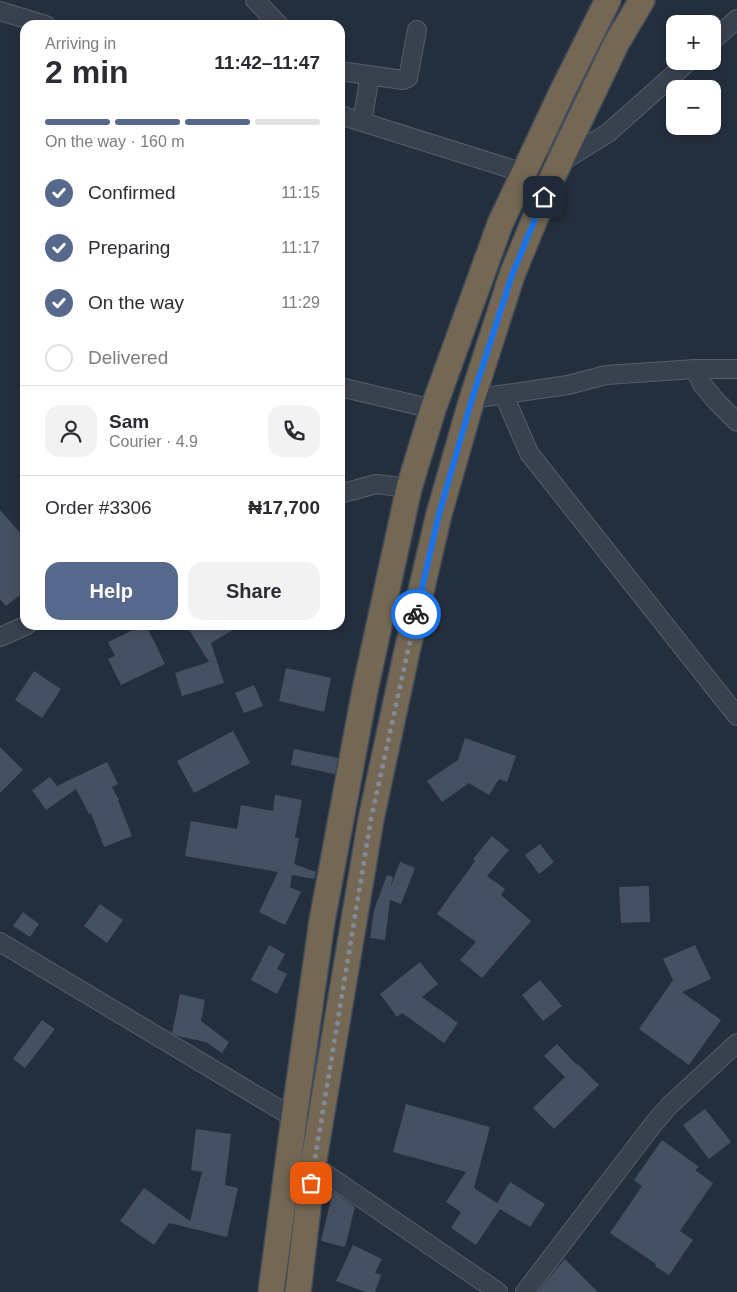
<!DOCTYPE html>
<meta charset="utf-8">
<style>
:root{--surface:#fff;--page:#f2f2f3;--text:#2b2b33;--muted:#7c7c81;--line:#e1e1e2;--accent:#56698c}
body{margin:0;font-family:Arial,sans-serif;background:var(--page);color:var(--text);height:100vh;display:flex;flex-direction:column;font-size:19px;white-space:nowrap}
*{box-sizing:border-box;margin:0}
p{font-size:16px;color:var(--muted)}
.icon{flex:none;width:28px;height:28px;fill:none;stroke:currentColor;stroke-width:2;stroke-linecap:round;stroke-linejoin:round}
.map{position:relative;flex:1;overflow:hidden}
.drawer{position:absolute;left:20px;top:20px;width:325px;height:610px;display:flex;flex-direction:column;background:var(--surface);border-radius:15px;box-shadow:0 2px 8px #0003}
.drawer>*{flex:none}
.tools{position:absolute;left:666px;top:15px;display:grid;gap:10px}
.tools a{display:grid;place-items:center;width:55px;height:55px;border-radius:10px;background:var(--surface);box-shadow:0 2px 8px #0003;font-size:25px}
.pin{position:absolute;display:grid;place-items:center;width:42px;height:42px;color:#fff;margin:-21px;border-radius:10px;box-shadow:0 2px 8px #0006}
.courier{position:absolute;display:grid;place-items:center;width:50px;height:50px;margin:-25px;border:4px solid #1a73e8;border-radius:50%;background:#fff;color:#222;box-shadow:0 1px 6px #0007}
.summary em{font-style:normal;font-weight:600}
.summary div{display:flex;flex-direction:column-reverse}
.summary{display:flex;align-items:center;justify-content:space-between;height:85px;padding:0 25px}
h1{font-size:32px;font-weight:600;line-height:38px}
.bar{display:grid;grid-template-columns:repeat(4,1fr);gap:8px 5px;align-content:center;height:60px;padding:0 25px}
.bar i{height:6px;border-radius:4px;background:var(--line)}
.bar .current{background:var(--accent)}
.bar p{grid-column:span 4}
.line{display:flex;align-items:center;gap:12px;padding:0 25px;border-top:1px solid var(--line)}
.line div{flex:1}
.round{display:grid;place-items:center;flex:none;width:52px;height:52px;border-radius:15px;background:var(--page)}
ol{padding:0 25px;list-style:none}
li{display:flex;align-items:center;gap:15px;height:55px}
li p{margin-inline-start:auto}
li .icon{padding:5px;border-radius:50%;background:var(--accent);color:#fff;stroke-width:4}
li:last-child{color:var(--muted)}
li i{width:28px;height:28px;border:2px solid var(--line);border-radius:50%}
.button{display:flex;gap:10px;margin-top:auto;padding:10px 25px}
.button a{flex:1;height:58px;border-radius:15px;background:var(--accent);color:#fff;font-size:20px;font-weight:600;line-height:58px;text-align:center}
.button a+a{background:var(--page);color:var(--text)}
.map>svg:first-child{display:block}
.building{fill:#455162}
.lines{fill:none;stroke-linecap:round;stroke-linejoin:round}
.minor-casing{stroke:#565f6c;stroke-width:20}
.highway-casing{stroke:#434c59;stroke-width:28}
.minor{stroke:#38414e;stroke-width:18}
.highway{stroke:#746855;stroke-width:25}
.done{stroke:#828b98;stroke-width:5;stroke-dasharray:0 9}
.route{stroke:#1a73e8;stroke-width:6}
</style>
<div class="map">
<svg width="737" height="1292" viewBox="0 0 737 1292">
<rect width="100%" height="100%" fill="#242f3e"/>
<path class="building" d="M 0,510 L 25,538 L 25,591 L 6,606 L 0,599 Z
M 143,625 L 146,625 L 165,664 L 121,685 L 108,659 L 115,656 L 108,642 Z
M 186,625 L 241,625 L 211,643 L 224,683 L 182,696 L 175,673 L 209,662 Z
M 286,668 L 331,678 L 324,712 L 279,701 Z
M 34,671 L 61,689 L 42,718 L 15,700 Z
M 254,685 L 263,706 L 244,713 L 235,693 Z
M 233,731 L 250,763 L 194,793 L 177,761 Z
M 465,738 L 516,756 L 507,782 L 499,779 L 489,795 L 469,783 L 442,802 L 427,781 L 458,760 Z
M 0,747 L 23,770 L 0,793 Z
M 294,749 L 338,758 L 335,774 L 291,765 Z
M 107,762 L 118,784 L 112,787 L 119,800 L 118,800 L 132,836 L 104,847 L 91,813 L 89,814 L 76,789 L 46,810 L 32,790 L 50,777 L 57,786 Z
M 275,795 L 302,800 L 295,837 L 299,839 L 294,864 L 316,872 L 314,879 L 292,875 L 290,887 L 301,892 L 285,925 L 259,912 L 278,872 L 185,856 L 191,821 L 237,829 L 241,805 L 273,811 Z
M 492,836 L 509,850 L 487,876 L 505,889 L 501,895 L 531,921 L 482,978 L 460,960 L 476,942 L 437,914 L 475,861 L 473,859 Z
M 540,844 L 554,862 L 539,874 L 525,855 Z
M 400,862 L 415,868 L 401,904 L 390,900 L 385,940 L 370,938 L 374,910 L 387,875 L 393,877 L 391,886 Z
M 649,886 L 650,922 L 621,923 L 619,887 Z
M 100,904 L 123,920 L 107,943 L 84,926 Z
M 23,912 L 39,924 L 30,937 L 13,926 Z
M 269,945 L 285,954 L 277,969 L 287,974 L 277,994 L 251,980 Z
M 695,945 L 711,979 L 682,992 L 721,1020 L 689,1065 L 639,1029 L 673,980 L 663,959 Z
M 420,962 L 438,984 L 422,997 L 458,1023 L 444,1043 L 402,1013 L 397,1017 L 380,994 Z
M 540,980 L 562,1006 L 543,1021 L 522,995 Z
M 180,994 L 205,1000 L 201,1021 L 229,1042 L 222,1053 L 206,1042 L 178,1036 L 172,1033 Z
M 42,1020 L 55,1029 L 25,1068 L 13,1059 Z
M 557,1044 L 577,1065 L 578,1064 L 599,1085 L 554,1129 L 533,1108 L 565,1077 L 544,1056 Z
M 406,1104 L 490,1127 L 474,1188 L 497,1203 L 510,1182 L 545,1204 L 530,1227 L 500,1209 L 476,1245 L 451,1228 L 461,1212 L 446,1202 L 466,1172 L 393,1152 Z
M 705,1109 L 731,1142 L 709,1159 L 683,1125 Z
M 196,1129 L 231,1134 L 225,1185 L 238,1188 L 227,1237 L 169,1223 L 154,1245 L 120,1221 L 144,1188 L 190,1221 L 202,1172 L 191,1170 Z
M 662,1140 L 699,1167 L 695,1170 L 713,1183 L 680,1231 L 693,1240 L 669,1275 L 655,1266 L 656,1264 L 610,1233 L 642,1186 L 634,1180 Z
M 333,1191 L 355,1207 L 345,1247 L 321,1241 Z
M 353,1245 L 382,1259 L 375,1273 L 381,1275 L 375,1292 L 365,1292 L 336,1281 Z
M 565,1259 L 598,1292 L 538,1292 L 558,1267 Z"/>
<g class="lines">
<defs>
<path id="minor" d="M 255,0 L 279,25
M 0,11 L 46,25
M 712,41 L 737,19
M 340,71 L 403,80 L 408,78 L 417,30
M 340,115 L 524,173 L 558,164 L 608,133 L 689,61
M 362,122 L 370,76
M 695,369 L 702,384 L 716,401 L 737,422
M 340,387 L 433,409
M 504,395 L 529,453 L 737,716
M 472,399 L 568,385 L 606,375 L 695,369 L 737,369
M 340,494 L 376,484 L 409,488
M 0,637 L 27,625
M 0,942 L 294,1118
M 313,1165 L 498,1292
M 525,1292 L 655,1122 L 670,1105 L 737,1043"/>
<path id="highway" d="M 271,1292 L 294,1118 L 322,921 L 365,690 L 409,488 L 433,409 L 500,224 L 563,90 L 608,0
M 298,1292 L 313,1165 L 371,819 L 407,651 L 439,514 L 472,399 L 512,275 L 550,182 L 616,44 L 642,0"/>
</defs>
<use href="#minor" class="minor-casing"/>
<use href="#highway" class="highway-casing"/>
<use href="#minor" class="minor"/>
<use href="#highway" class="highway"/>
</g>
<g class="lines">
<path class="done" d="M 311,1183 L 371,819 L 416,614"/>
<path class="route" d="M 416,614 L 439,514 L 472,399 L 512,275 L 544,197"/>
</g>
</svg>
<div class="tools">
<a>+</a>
<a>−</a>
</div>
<div class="pin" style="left:311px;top:1183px;background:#ea580c"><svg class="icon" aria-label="bag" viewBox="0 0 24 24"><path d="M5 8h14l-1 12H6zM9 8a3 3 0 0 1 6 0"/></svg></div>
<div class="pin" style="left:544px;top:197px;background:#1f2937"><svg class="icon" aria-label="home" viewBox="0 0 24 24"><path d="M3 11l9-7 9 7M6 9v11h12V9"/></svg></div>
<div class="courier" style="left:416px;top:614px"><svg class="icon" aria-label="bike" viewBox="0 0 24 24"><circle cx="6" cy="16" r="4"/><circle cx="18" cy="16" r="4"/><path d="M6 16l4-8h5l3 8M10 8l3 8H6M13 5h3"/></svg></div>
<section class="drawer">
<div class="summary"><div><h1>2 min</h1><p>Arriving in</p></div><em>11:42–11:47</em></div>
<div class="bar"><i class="current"></i><i class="current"></i><i class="current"></i><i></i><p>On the way · 160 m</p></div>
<ol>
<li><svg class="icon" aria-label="check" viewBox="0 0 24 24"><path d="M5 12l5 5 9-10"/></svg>Confirmed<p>11:15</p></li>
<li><svg class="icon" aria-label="check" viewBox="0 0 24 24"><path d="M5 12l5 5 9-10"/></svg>Preparing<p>11:17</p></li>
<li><svg class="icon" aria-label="check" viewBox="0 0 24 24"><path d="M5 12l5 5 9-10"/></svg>On the way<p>11:29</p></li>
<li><i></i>Delivered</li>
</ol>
<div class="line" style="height:90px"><a class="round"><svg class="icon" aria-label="person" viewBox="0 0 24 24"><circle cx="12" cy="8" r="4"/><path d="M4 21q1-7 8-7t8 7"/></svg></a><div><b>Sam</b><p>Courier · 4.9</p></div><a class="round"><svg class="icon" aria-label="phone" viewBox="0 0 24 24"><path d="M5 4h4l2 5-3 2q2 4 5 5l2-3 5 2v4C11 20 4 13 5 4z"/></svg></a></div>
<div class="line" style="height:65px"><div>Order #3306</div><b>₦17,700</b></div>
<div class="button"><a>Help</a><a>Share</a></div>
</section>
</div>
